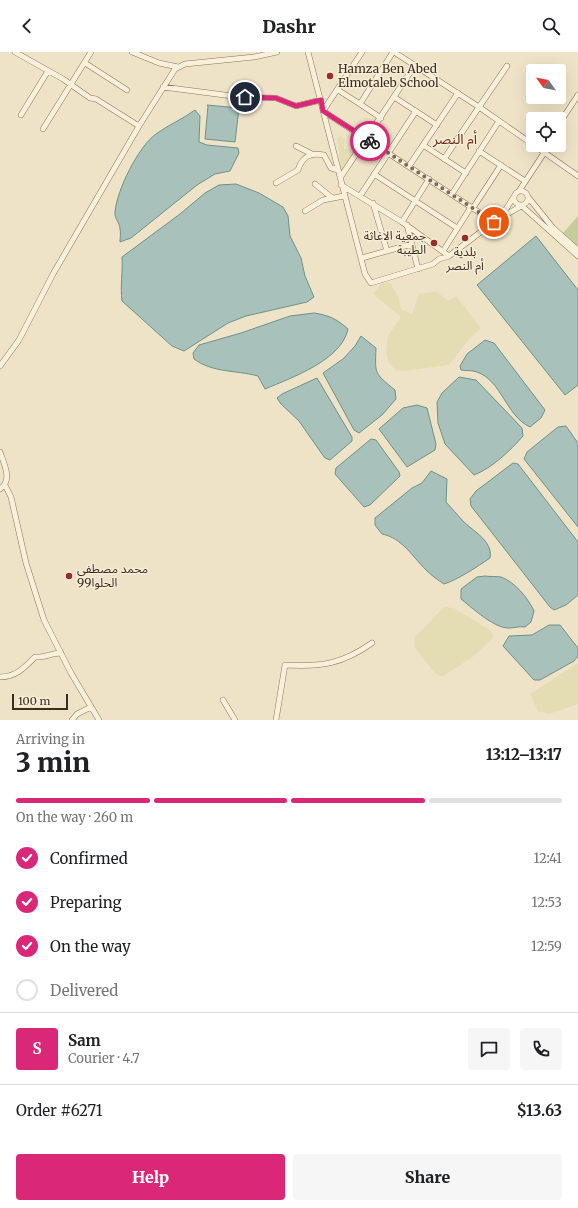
<!DOCTYPE html>
<meta charset="utf-8">
<style>
:root{--surface:#fff;--page:#f6f6f6;--text:#202124;--muted:#757577;--line:#e0e0e0;--accent:#db2777}
body{margin:0;font-family:Merriweather,"Noto Sans Arabic",serif;background:var(--page);color:var(--text);height:100vh;display:flex;flex-direction:column;font-size:15px;white-space:nowrap}
*{box-sizing:border-box;margin:0}
p{font-size:13px;color:var(--muted)}
.icon{flex:none;width:22px;height:22px;fill:none;stroke:currentColor;stroke-width:2;stroke-linecap:round;stroke-linejoin:round}
.map{position:relative;height:668px;overflow:hidden}
.panel{display:flex;flex-direction:column;background:var(--surface);flex:1}
.panel>*{flex:none}
.needle{width:26px;rotate:303deg}
.controls{position:absolute;left:526px;top:12px;display:grid;gap:8px}
.controls a{display:grid;place-items:center;width:40px;height:40px;border-radius:4px;background:var(--surface);box-shadow:0 4px 16px #0002;font-size:20px}
.scale{position:absolute;left:12px;bottom:10px;width:56px;box-sizing:border-box;padding-left:4px;border:2px solid #3b2d20;border-top:0;font-size:11px;line-height:14px;white-space:nowrap;color:#3b2d20;-webkit-text-stroke:3px #f6edd6;paint-order:stroke}
.pin{position:absolute;display:grid;place-items:center;width:34px;height:34px;color:#fff;margin:-17px;border:2px solid #fff;border-radius:50%;box-shadow:0 1px 4px #0007}
.courier{position:absolute;display:grid;place-items:center;width:40px;height:40px;margin:-20px;border:3px solid #db2777;border-radius:50%;background:#fff;color:#222;box-shadow:0 1px 5px #0007}
.overview em{font-style:normal;font-weight:800}
.overview div{display:flex;flex-direction:column-reverse}
.overview{display:flex;align-items:center;justify-content:space-between;height:68px;padding:0 16px}
h1{font-size:26px;font-weight:800;line-height:30px}
.bar{display:grid;grid-template-columns:repeat(4,1fr);gap:6px 4px;align-content:center;height:48px;padding:0 16px}
.bar i{height:5px;border-radius:3px;background:var(--line)}
.bar .on{background:var(--accent)}
.bar p{grid-column:span 4}
.line{display:flex;align-items:center;gap:10px;padding:0 16px;border-top:1px solid var(--line)}
.line div{flex:1}
.round{display:grid;place-items:center;flex:none;width:42px;height:42px;border-radius:4px;background:var(--page)}
ol{padding:0 16px;list-style:none}
li{display:flex;align-items:center;gap:12px;height:44px}
li p{margin-inline-start:auto}
li .icon{padding:4px;border-radius:50%;background:var(--accent);color:#fff;stroke-width:4}
li:last-child{color:var(--muted)}
li i{width:22px;height:22px;border:2px solid var(--line);border-radius:50%}
.primary-button{display:flex;gap:8px;margin-top:auto;padding:8px 16px}
.primary-button a{flex:1;height:46px;border-radius:4px;background:var(--accent);color:#fff;font-size:16px;font-weight:800;line-height:46px;text-align:center}
.primary-button a+a{background:var(--page);color:var(--text)}
header{display:flex;justify-content:space-between;align-items:center;height:52px;padding:0 16px;background:var(--surface);font-size:18px;font-weight:800}
.map>svg:first-child{display:block}
.farmland{fill:#e4ddb4}
.green{fill:#c7cd9a}
.water{fill:#a8c2bb;stroke:#6e9189}
.lines{fill:none;stroke-linecap:round;stroke-linejoin:round}
.minor-casing{stroke:#8b755c;stroke-width:6}
.minor{stroke:#f9f0da;stroke-width:5}
.done{stroke:#7a6d5a;stroke-width:4;stroke-dasharray:0 7.2}
.route{stroke:#db2777;stroke-width:5}
.poi-dot{fill:#9a2b2c;stroke:#f6edd6;stroke-width:1.5}
.labels{text-anchor:middle;stroke-width:3;stroke-linejoin:round;paint-order:stroke}
.poi-label{font-size:12px;fill:#3b2d20;stroke:#f6edd6;text-anchor:start}
.quarter-label{font-size:14px;fill:#682e1f;stroke:#f6edd6}
</style>
<header><svg class="icon" aria-label="back" viewBox="0 0 24 24"><path d="M15 5l-7 7 7 7"/></svg>Dashr<svg class="icon" aria-label="search" viewBox="0 0 24 24"><circle cx="10" cy="10" r="6"/><path d="M15 15l6 6"/></svg></header>
<div class="map">
<svg width="578" height="668" viewBox="0 0 578 668">
<rect width="100%" height="100%" fill="#efe3c7"/>
<path class="farmland" d="M 342,82 L 342,86 L 345,87 L 344,97 L 354,97 L 355,84 L 357,85 L 355,89 L 360,92 L 343,118 L 341,117 L 337,87 Z
M 382,231 L 390,231 L 398,244 L 401,257 L 412,262 L 419,242 L 435,239 L 449,249 L 456,244 L 481,276 L 470,286 L 449,313 L 412,318 L 397,319 L 388,310 L 386,299 L 388,284 L 401,265 L 373,242 Z
M 444,555 L 454,556 L 490,578 L 494,585 L 474,604 L 442,625 L 435,621 L 414,595 L 415,585 Z
M 578,611 L 578,652 L 549,662 L 538,659 L 530,642 Z"/>
<path class="green" d="M 578,164 L 578,194 L 563,181 Z"/>
<path class="water" d="M 207,53 L 239,56 L 235,90 L 205,87 L 208,54 Z
M 195,58 L 200,64 L 199,90 L 207,93 L 238,96 L 239,101 L 230,119 L 215,122 L 197,133 L 131,186 L 120,190 C 120,186 121,181 120,177 C 120,171 114,166 115,160 C 117,138 138,95 156,82 C 168,73 183,67 195,58 Z
M 236,132 L 259,141 L 283,155 L 288,164 L 290,184 L 301,206 L 305,224 L 314,245 L 307,250 L 246,264 L 228,271 L 184,299 L 172,294 L 122,249 C 120,234 123,221 122,205 L 180,162 L 205,141 L 219,133 Z
M 536,184 L 578,238 L 578,333 L 565,343 L 477,233 Z
M 314,261 C 328,263 337,267 348,277 C 342,308 291,326 265,337 L 258,324 C 236,318 213,321 194,307 L 193,301 L 199,293 L 241,281 L 290,264 Z
M 361,284 L 376,296 C 375,322 374,321 395,338 L 396,347 L 382,363 L 359,381 L 354,378 L 323,321 L 343,307 L 355,294 Z
M 485,288 L 494,291 L 545,358 L 541,366 L 530,375 C 506,364 502,329 477,320 C 472,318 466,319 461,318 L 460,314 L 467,302 Z
M 459,325 L 476,328 L 522,376 L 523,384 C 510,399 492,416 474,423 L 445,392 L 438,371 L 437,350 L 442,341 Z
M 317,326 L 352,385 L 352,389 L 330,408 L 325,406 L 322,402 L 299,369 L 281,352 L 277,346 L 282,342 Z
M 417,353 L 427,356 L 436,392 L 435,398 L 407,415 L 379,377 L 403,356 Z
M 558,375 L 566,374 L 578,391 L 578,475 L 524,407 L 527,400 Z
M 371,387 L 376,388 L 399,420 L 400,424 L 370,453 L 364,455 L 335,422 L 336,416 Z
M 513,411 L 518,412 L 578,490 L 578,543 L 566,553 L 554,558 L 550,555 L 471,454 L 470,447 L 476,439 Z
M 431,419 L 447,427 L 446,450 C 452,456 457,463 463,469 C 474,480 493,489 490,506 C 477,515 457,528 444,532 C 438,528 432,524 426,518 C 412,504 402,486 382,482 L 375,473 L 375,466 L 412,436 L 422,431 Z
M 485,524 C 490,525 497,524 501,525 C 515,530 528,546 534,559 L 531,570 L 525,575 C 519,574 515,576 509,576 C 495,577 471,555 461,547 L 461,537 L 477,525 Z
M 549,573 L 560,573 L 578,596 L 578,604 L 574,609 L 540,628 L 534,628 L 503,594 L 509,584 L 532,583 Z"/>
<g class="lines">
<defs>
<path id="minor" d="M 15,0 L 63,27 L 90,46 L 96,47 L 139,74
M 132,0 L 159,11 L 178,15
M 308,0 L 365,222 L 371,231 L 433,212 L 439,207 L 449,204 L 494,170 L 521,154
M 362,0 L 323,59 L 494,170
M 394,0 L 479,55 L 578,124
M 85,11 L 127,38
M 163,35 L 240,45 L 276,46 L 296,54 L 321,48
M 338,38 L 360,52 L 393,0
M 394,45 L 437,73
M 360,52 L 381,66
M 479,55 L 507,14
M 21,63 L 48,19
M 559,72 L 578,43
M 43,77 L 91,0
M 423,93 L 466,121
M 296,94 L 312,102
M 479,99 L 525,129
M 444,107 L 479,55
M 409,114 L 458,41
M 374,122 L 457,176
M 340,126 L 415,13
M 276,131 L 298,118 C 302,105 310,100 324,103 L 331,116 L 338,118
M 315,132 L 331,145
M 341,133 L 402,170 L 449,204
M514 146a7 7 0 1 1 14 0a7 7 0 1 1-14 0Z
M 519,139 L 544,101
M 452,142 L 499,69
M 360,144 L 416,59
M 528,145 L 553,176 L 578,198
M 373,151 L 387,199
M 522,154 L 578,204
M 473,156 L 501,113
M 305,159 L 323,148 L 344,144
M 499,168 L 513,146
M 402,170 L 429,127
M 407,173 L 418,217
M 443,199 L 471,155
M 362,206 L 412,192
M 0,314 L 19,288 L 53,222 L 139,74 L 175,17 L 185,12 L 254,5 L 277,0
M 0,400 C 4,412 13,428 0,437
M 5,433 L 11,445 L 26,511 L 44,568 L 71,621 L 99,668
M 0,625 C 16,625 24,616 35,605 C 44,606 52,601 61,601
M 223,648 L 235,668
M 72,668 L 77,662 L 91,655
M 276,668 L 285,613 C 322,615 342,612 372,591"/>
</defs>
<use href="#minor" class="minor-casing"/>
<use href="#minor" class="minor"/>
</g>
<g class="lines">
<path class="done" d="M 370,89 L 494,170"/>
<path class="route" d="M 245,45 L 276,46 L 296,54 L 321,48 L 323,59 L 370,89"/>
</g>
<g class="poi-dot">
<circle cx="330" cy="24" r="4"/>
<circle cx="465" cy="186" r="4"/>
<circle cx="434" cy="191" r="4"/>
<circle cx="69" cy="524" r="4"/>
</g>
<g class="labels">
<g class="poi-label">
<text x="338" y="21">Hamza Ben Abed<tspan x="338" dy="14">Elmotaleb School</tspan></text>
<text x="426" y="188" text-anchor="end">جمعية الاغاثة<tspan x="426" dy="14">الطيبة</tspan></text>
<text x="465" y="204" text-anchor="middle">بلدية<tspan x="465" dy="14">أم النصر</tspan></text>
<text x="77" y="521">محمد مصطفى<tspan x="77" dy="14">الحلوا99</tspan></text>
</g>
<g class="quarter-label">
<text x="455" y="92">أم النصر</text>
</g>
</g>
</svg>
<div class="controls">
<a><svg class="needle" viewBox="-14 -14 28 28"><path d="M0-13l5 13h-10z" fill="#e53935"/><path d="M0 13l5-13h-10z" fill="#757577"/></svg></a>
<a><svg class="icon" aria-label="locate" viewBox="0 0 24 24"><circle cx="12" cy="12" r="6"/><path d="M12 2v4M12 18v4M2 12h4M18 12h4"/></svg></a>
</div>
<div class="scale">100 m</div>
<div class="pin" style="left:494px;top:170px;background:#ea580c"><svg class="icon" aria-label="bag" viewBox="0 0 24 24"><path d="M5 8h14l-1 12H6zM9 8a3 3 0 0 1 6 0"/></svg></div>
<div class="pin" style="left:245px;top:45px;background:#1f2937"><svg class="icon" aria-label="home" viewBox="0 0 24 24"><path d="M3 11l9-7 9 7M6 9v11h12V9"/></svg></div>
<div class="courier" style="left:370px;top:89px"><svg class="icon" aria-label="bike" viewBox="0 0 24 24"><circle cx="6" cy="16" r="4"/><circle cx="18" cy="16" r="4"/><path d="M6 16l4-8h5l3 8M10 8l3 8H6M13 5h3"/></svg></div>
</div>
<section class="panel">
<div class="overview"><div><h1>3 min</h1><p>Arriving in</p></div><em>13:12–13:17</em></div>
<div class="bar"><i class="on"></i><i class="on"></i><i class="on"></i><i></i><p>On the way · 260 m</p></div>
<ol>
<li><svg class="icon" aria-label="check" viewBox="0 0 24 24"><path d="M5 12l5 5 9-10"/></svg>Confirmed<p>12:41</p></li>
<li><svg class="icon" aria-label="check" viewBox="0 0 24 24"><path d="M5 12l5 5 9-10"/></svg>Preparing<p>12:53</p></li>
<li><svg class="icon" aria-label="check" viewBox="0 0 24 24"><path d="M5 12l5 5 9-10"/></svg>On the way<p>12:59</p></li>
<li><i></i>Delivered</li>
</ol>
<div class="line" style="height:72px"><b class="round" style="background:var(--accent);color:#fff">S</b><div><b>Sam</b><p>Courier · 4.7</p></div><a class="round"><svg class="icon" aria-label="chat" viewBox="0 0 24 24"><path d="M4 5h16v11H9l-5 4z"/></svg></a><a class="round"><svg class="icon" aria-label="phone" viewBox="0 0 24 24"><path d="M5 4h4l2 5-3 2q2 4 5 5l2-3 5 2v4C11 20 4 13 5 4z"/></svg></a></div>
<div class="line" style="height:52px"><div>Order #6271</div><b>$13.63</b></div>
<div class="primary-button"><a>Help</a><a>Share</a></div>
</section>
